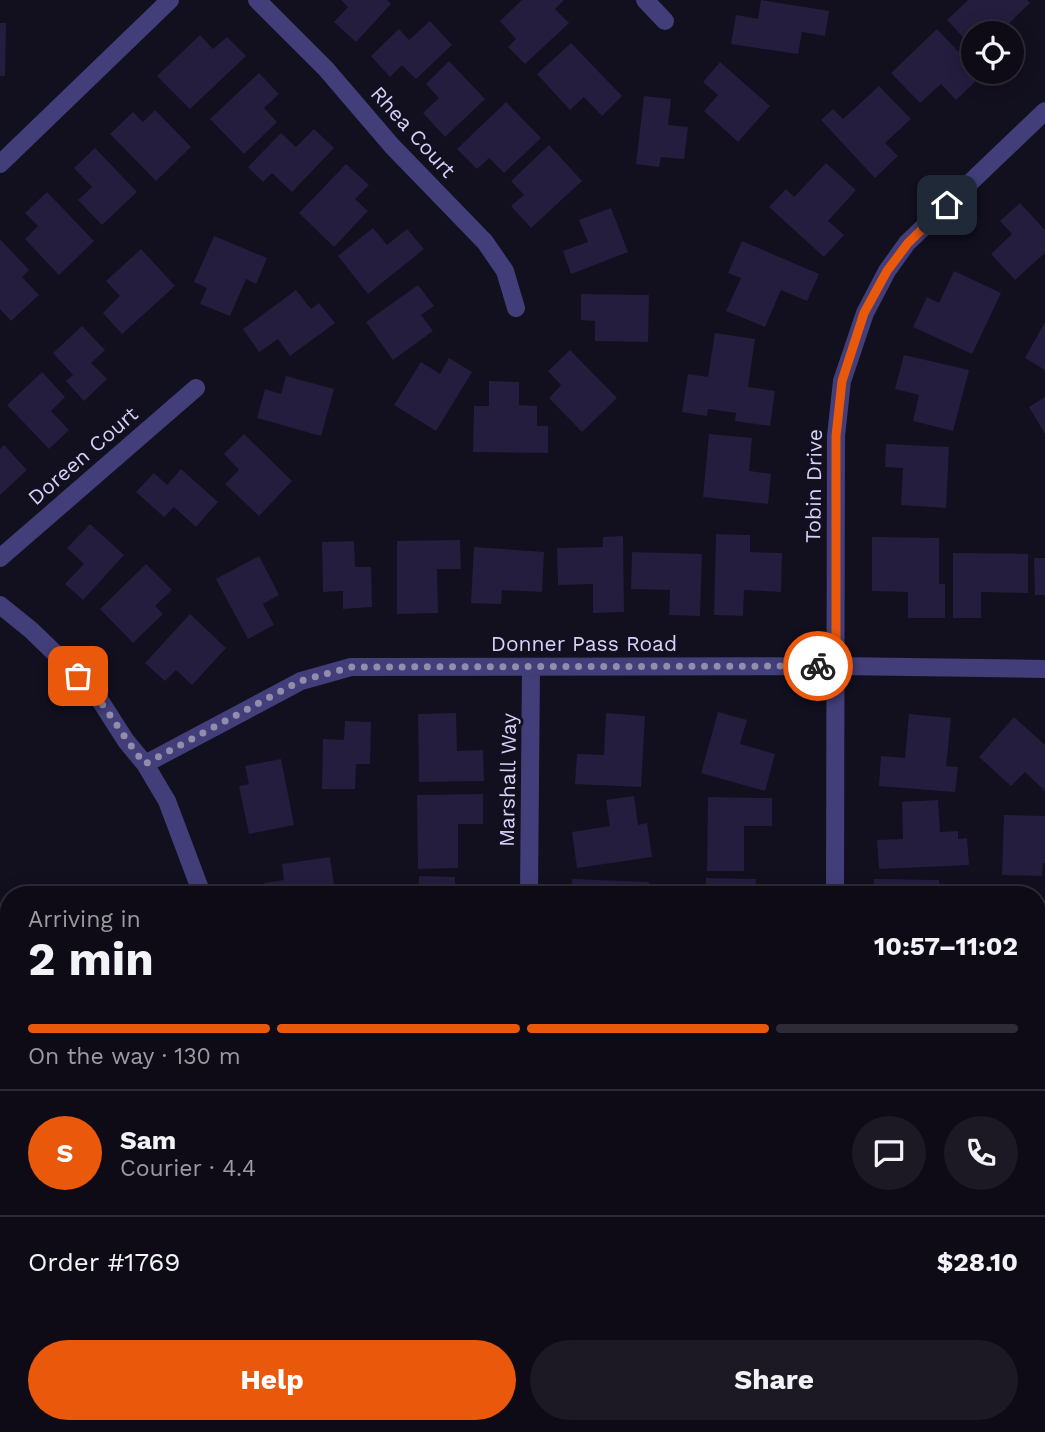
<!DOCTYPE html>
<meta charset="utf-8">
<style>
:root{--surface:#0e0b17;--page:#1c1924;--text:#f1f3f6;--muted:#9b9ba1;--line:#2e2b36;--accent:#ea580c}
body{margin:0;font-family:"Work Sans",sans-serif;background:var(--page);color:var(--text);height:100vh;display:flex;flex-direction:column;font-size:26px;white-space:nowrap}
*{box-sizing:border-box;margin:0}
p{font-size:23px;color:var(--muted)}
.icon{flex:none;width:38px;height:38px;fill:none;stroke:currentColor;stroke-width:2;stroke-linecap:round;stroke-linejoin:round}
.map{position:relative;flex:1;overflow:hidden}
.drawer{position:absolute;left:0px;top:886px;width:1046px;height:548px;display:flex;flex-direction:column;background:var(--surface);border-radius:28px 28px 0 0;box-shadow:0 4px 18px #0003,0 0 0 2px var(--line)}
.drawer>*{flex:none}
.buttons{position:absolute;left:961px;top:21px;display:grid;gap:14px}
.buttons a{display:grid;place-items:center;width:63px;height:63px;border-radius:50%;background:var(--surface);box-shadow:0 4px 18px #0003,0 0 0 2px var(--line);font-size:35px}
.pin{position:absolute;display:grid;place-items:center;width:60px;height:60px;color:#fff;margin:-30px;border-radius:14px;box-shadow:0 4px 10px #0006}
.courier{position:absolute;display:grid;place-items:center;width:70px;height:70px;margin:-35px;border:5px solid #ea580c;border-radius:50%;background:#fff;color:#222;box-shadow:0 2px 9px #0007}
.head em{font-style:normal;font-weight:700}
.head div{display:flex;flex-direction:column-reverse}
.head{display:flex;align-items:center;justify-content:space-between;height:119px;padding:0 28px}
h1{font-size:46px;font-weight:700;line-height:52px}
.bar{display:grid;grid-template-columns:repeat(4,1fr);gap:10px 7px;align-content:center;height:84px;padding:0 28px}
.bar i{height:9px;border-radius:5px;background:var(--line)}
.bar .current{background:var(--accent)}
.bar p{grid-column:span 4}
.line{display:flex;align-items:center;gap:18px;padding:0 28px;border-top:2px solid var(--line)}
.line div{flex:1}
.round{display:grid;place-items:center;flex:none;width:74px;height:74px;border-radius:37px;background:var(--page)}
.cta{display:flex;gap:14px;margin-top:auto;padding:14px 28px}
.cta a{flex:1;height:80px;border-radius:42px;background:var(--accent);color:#fff;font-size:28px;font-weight:700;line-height:80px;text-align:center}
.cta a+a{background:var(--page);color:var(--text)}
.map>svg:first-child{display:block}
.building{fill:#241d3e}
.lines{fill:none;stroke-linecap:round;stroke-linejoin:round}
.minor{stroke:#423e79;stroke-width:18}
.done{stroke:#928dad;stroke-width:7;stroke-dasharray:0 12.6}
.route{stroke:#ea580c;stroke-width:9}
.labels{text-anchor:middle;stroke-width:6;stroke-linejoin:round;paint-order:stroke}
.street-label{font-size:21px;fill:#d7d1fa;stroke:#120f1f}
</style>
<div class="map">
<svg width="1045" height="1432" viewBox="0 0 1045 1432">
<rect width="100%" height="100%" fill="#120f1f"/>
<path class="building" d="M 341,0 L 387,0 L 391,4 L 356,42 L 334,22 L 348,7 Z
M 522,0 L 564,0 L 555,9 L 569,23 L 525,64 L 508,47 L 516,39 L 500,21 Z
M 761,0 L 829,11 L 825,36 L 802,32 L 798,54 L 731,44 L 736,15 L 758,19 Z
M 968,0 L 1027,0 L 1030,3 L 999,33 L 973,33 L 973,48 L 947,20 Z
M 430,21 L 452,45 L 416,79 L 402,65 L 390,77 L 371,56 L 399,29 L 409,40 Z
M 0,23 L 6,23 L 5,76 L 0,76 Z
M 937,29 L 973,67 L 973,72 L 977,72 L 981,76 L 956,100 L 941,84 L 920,103 L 891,73 Z
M 200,35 L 213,49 L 227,37 L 246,56 L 190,109 L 157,76 Z
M 571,43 L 622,96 L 602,116 L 584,97 L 570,110 L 537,74 Z
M 449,61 L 485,99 L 445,137 L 423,113 L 439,98 L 426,84 Z
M 720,62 L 770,106 L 738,142 L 704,111 L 718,95 L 703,82 Z
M 259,73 L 279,94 L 264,108 L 277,122 L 244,154 L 210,119 Z
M 879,86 L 911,119 L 885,143 L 898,156 L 875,178 L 821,120 L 833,109 L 843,119 Z
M 644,96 L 671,99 L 668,125 L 688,127 L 684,159 L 661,157 L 659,167 L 636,164 Z
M 506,102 L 541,138 L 504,173 L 489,158 L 477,169 L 457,149 Z
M 155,110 L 191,147 L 156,181 L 110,134 L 133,112 L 143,122 Z
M 314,129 L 334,148 L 292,192 L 272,173 L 263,182 L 248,167 L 281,133 L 296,147 Z
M 549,145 L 582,181 L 531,228 L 511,206 L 524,195 L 511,181 Z
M 95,148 L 137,192 L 102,225 L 78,200 L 92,187 L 74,168 Z
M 826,163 L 856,190 L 828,221 L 844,235 L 824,257 L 769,207 L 786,189 L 794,197 Z
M 346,164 L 369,185 L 355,199 L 368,211 L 334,247 L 299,213 Z
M 47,192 L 94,241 L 59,275 L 25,239 L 38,226 L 25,213 Z
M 1020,203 L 1045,230 L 1045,253 L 1015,280 L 991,254 L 1012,234 L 1000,221 Z
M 611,208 L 628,252 L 571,274 L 563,251 L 588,242 L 579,220 Z
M 373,228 L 387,245 L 407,229 L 424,249 L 368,294 L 338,256 Z
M 214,236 L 267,258 L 256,284 L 246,279 L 230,316 L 200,304 L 207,288 L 194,282 Z
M 0,239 L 29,270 L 22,277 L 39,295 L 11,321 L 0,309 Z
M 742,241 L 819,274 L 807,301 L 781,290 L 765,327 L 726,311 L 741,278 L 728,273 Z
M 141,249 L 175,286 L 122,334 L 103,313 L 120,296 L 106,281 Z
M 954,271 L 1001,293 L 972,354 L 913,327 L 927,297 L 939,303 Z
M 418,285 L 434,306 L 421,315 L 433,331 L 393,360 L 366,322 Z
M 296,290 L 311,309 L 319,303 L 335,323 L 290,356 L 278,339 L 259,352 L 243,329 Z
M 581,294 L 649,295 L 648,342 L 595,341 L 595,321 L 581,320 Z
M 1045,322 L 1045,370 L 1025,358 Z
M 82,326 L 105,350 L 91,363 L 107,379 L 84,401 L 66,381 L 73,375 L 53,353 Z
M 715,333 L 755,339 L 748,387 L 775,391 L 770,426 L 735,421 L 736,413 L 708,409 L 707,416 L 682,412 L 688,374 L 708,377 Z
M 570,350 L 617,398 L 582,432 L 549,398 L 561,385 L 548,371 Z
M 904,355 L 969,370 L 953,431 L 913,421 L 919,395 L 895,389 Z
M 449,358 L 472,372 L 436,431 L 394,405 L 421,362 L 440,374 Z
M 42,372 L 65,397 L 51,411 L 69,430 L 49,449 L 7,405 Z
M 286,376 L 334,389 L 321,436 L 257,418 L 265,389 L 281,394 Z
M 489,381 L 519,382 L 519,405 L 537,406 L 537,426 L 548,426 L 548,453 L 473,452 L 474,406 L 489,406 Z
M 1045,397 L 1045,434 L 1029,407 Z
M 244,434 L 292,481 L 259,516 L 225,484 L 239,470 L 224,454 Z
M 709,434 L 752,438 L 749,471 L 771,474 L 768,504 L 703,497 Z
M 886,444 L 949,447 L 946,508 L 901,505 L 903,468 L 885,467 Z
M 4,445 L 27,470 L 0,495 L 0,449 Z
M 181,469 L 218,502 L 196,527 L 174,507 L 164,517 L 136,492 L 154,473 L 167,485 Z
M 90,524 L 124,555 L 83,600 L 65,584 L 84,564 L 67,548 Z
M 716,534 L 750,535 L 750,552 L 782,553 L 781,592 L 744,590 L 743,616 L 714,615 Z
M 623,536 L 624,612 L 593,613 L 593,584 L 558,585 L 557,548 L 603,547 L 603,537 Z
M 872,537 L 939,538 L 939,584 L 945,584 L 945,618 L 908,618 L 908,592 L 872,591 Z
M 460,540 L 461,569 L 437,569 L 438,613 L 397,614 L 397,541 Z
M 354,541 L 355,567 L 371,567 L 372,607 L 343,609 L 343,591 L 323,592 L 322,542 Z
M 474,547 L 544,552 L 542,592 L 502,590 L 501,604 L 471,603 Z
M 632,552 L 702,554 L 700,616 L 669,615 L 670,590 L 631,589 Z
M 953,553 L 1028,554 L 1028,593 L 981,592 L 981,618 L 953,618 Z
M 259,556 L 279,595 L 263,604 L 274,625 L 248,639 L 216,579 Z
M 1034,558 L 1045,558 L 1045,595 L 1035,595 Z
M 146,564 L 172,590 L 155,606 L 163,614 L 133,643 L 100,609 Z
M 190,614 L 226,648 L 192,685 L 176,670 L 165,681 L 145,663 Z
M 718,712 L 747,720 L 740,744 L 775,754 L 765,791 L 701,773 Z
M 456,713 L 457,751 L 483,750 L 484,781 L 419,782 L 418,714 Z
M 606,713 L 645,716 L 641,787 L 575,784 L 577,754 L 604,755 Z
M 909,714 L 951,718 L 946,766 L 958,767 L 955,792 L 879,786 L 881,756 L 905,758 Z
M 1014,717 L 1045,745 L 1045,791 L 1025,772 L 1011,786 L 979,757 Z
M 345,721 L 371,722 L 370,764 L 356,764 L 355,789 L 322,789 L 323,739 L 344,740 Z
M 281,759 L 294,825 L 249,834 L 239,786 L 249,784 L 245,766 Z
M 483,794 L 483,824 L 458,824 L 458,868 L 418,869 L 417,795 Z
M 634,796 L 638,825 L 647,823 L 652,857 L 577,868 L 572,832 L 610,826 L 606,800 Z
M 708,797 L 772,798 L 772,826 L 744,826 L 744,871 L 707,871 Z
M 938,800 L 940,832 L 958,831 L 958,839 L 967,838 L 969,865 L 879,869 L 877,840 L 903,839 L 902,802 Z
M 1004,815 L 1045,816 L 1045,863 L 1043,863 L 1042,876 L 1002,875 Z
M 330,857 L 335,892 L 327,894 L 266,894 L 264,883 L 284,880 L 282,864 Z
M 419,876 L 455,877 L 455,894 L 418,894 Z
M 706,878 L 756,879 L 755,894 L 706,894 Z
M 572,879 L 649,882 L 648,894 L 572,894 Z
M 874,879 L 939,880 L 939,894 L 874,894 Z
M 1045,963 L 1045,1028 L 1038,1030 L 1038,965 Z
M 1038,1045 L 1045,1045 L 1045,1119 L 1038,1119 Z
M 1038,1128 L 1045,1128 L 1042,1200 L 1038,1200 Z
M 1038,1208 L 1045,1208 L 1045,1282 L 1038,1282 Z
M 1038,1292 L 1045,1292 L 1045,1364 L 1038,1364 Z
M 1038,1372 L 1045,1372 L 1043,1432 L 1004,1432 L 1004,1424 L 1038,1424 Z
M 280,1424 L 340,1424 L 340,1432 L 280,1432 Z
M 409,1424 L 448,1424 L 448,1432 L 409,1432 Z
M 571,1424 L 649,1424 L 650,1431 L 572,1432 Z
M 702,1424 L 766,1424 L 766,1432 L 702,1432 Z
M 901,1424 L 939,1424 L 939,1432 L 901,1432 Z"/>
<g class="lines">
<path class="minor" d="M 257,0 L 326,69 L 392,146 L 485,242 L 505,271 L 516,308
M 645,0 L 665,21
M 0,164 L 170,0
M 0,558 L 196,388
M 0,605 L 31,630 L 94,691 L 126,741 L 145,764 L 167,801 L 202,894
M 145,764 L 301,681 L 351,667 L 836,666 L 1045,669
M 529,894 L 531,667
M 835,894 L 836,436 L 842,381 L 865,313 L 887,271 L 907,243 L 1045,111
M 216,1432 L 216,1424
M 524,1432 L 524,1424
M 827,1432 L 828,1424"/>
</g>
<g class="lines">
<path class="done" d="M 78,676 C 105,702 121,735 145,764 L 300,681 L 351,667 L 818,666"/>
<path class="route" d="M 818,666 L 836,666 L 836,436 L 842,381 L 864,313 L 887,271 L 908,243 L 947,205"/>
</g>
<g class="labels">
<g class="street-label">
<text transform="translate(413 132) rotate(48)" y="7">Rhea Court</text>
<text transform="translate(83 456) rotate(-41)" y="7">Doreen Court</text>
<text transform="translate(814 486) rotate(-89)" y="7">Tobin Drive</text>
<text x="584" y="651">Donner Pass Road</text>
<text transform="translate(508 780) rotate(-89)" y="7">Marshall Way</text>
</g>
</g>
</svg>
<div class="buttons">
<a><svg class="icon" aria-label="locate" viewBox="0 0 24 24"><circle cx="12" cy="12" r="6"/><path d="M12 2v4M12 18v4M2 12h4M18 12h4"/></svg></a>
</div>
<div class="pin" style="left:78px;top:676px;background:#ea580c"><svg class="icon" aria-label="bag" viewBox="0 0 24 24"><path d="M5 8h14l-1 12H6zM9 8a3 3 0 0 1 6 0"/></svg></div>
<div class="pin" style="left:947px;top:205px;background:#1f2937"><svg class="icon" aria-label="home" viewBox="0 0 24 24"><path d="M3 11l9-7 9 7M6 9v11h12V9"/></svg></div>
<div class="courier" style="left:818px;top:666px"><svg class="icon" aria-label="bike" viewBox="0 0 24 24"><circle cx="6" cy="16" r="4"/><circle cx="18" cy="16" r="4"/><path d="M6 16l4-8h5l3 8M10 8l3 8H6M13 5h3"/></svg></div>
<section class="drawer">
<div class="head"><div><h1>2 min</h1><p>Arriving in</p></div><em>10:57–11:02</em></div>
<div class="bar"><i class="current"></i><i class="current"></i><i class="current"></i><i></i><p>On the way · 130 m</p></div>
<div class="line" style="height:126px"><b class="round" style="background:var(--accent);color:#fff">S</b><div><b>Sam</b><p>Courier · 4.4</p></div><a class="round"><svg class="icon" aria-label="chat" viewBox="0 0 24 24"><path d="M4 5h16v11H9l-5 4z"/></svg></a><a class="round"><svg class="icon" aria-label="phone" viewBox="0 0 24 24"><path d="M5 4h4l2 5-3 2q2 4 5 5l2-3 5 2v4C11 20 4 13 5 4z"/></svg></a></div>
<div class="line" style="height:91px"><div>Order #1769</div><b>$28.10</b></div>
<div class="cta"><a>Help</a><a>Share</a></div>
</section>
</div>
